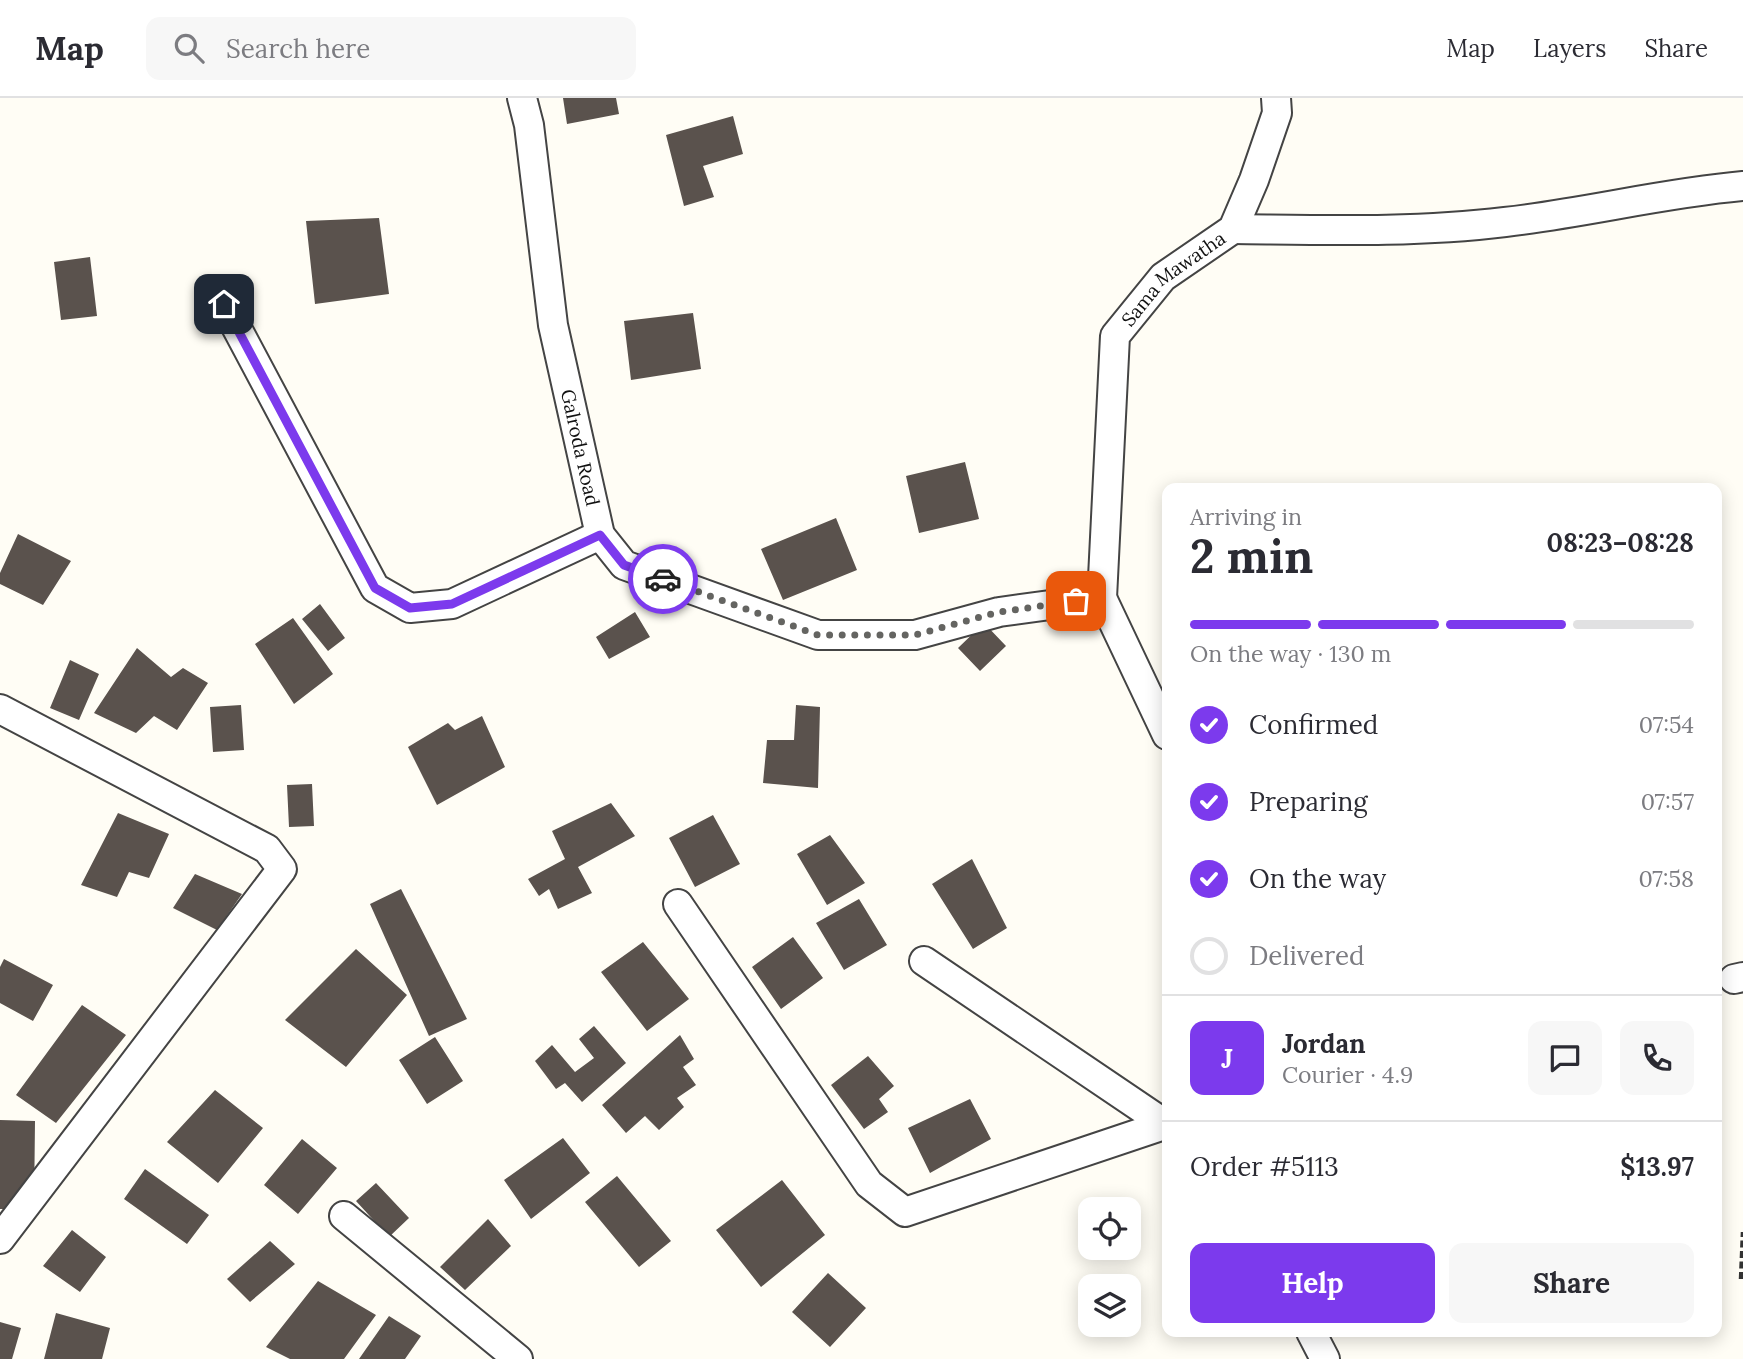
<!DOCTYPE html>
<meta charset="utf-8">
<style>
:root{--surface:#fff;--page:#f7f7f7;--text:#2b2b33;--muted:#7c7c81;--line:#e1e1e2;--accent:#7c3aed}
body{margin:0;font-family:Lora,serif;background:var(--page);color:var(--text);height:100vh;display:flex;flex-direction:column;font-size:26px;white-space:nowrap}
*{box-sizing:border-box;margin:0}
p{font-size:23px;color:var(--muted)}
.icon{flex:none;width:38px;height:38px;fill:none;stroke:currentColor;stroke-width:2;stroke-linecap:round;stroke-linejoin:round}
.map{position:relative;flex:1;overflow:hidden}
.panel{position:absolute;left:1162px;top:385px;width:560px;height:854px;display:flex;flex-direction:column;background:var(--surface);border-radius:14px;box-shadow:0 4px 18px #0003}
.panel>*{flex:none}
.buttons{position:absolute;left:1078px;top:1099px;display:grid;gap:14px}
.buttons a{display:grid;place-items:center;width:63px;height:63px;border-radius:14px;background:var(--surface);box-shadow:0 4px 18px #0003;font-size:35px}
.pin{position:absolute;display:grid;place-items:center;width:60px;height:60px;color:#fff;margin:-30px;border-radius:14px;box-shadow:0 4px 10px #0006}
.courier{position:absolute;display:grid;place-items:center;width:70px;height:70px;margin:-35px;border:5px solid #7c3aed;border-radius:50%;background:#fff;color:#222;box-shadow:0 2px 9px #0007}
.summary em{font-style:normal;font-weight:700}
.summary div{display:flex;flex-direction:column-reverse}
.summary{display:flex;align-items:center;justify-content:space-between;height:119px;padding:0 28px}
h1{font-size:46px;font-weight:700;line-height:52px}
.bar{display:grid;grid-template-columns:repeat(4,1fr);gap:10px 7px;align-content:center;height:84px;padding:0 28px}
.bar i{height:9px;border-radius:5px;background:var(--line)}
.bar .on{background:var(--accent)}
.bar p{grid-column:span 4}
.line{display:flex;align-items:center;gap:18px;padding:0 28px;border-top:2px solid var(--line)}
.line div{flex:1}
.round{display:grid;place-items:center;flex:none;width:74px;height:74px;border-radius:14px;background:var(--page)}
ol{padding:0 28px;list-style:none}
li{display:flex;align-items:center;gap:21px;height:77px}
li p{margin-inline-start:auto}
li .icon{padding:7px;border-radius:50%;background:var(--accent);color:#fff;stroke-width:4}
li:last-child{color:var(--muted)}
li i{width:38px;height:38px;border:4px solid var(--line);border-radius:50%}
.cta{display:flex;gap:14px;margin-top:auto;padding:14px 28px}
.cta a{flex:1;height:80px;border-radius:14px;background:var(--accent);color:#fff;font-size:28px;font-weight:700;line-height:80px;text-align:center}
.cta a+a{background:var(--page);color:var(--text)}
header{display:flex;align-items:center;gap:42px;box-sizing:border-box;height:98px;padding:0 35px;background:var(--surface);border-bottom:2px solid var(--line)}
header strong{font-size:33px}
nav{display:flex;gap:38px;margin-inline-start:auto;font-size:24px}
.search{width:490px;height:63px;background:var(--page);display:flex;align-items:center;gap:18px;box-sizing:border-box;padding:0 24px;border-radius:14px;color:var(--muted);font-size:26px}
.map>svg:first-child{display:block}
.building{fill:#5a524d}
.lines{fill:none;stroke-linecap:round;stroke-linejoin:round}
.street-casing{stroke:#444;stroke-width:32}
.path{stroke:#333;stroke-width:4.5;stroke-dasharray:7 3.5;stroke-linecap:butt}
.street{stroke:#fff;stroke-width:28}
.done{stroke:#646461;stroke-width:7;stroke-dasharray:0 12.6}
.route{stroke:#7c3aed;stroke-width:9}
.labels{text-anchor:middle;stroke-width:7;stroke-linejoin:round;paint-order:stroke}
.street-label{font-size:19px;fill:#111;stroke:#fff}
</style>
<header>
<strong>Map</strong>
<div class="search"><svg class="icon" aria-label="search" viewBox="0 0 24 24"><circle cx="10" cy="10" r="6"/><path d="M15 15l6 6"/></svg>Search here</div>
<nav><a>Map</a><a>Layers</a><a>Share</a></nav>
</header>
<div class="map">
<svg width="1743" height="1261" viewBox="0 0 1743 1261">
<rect width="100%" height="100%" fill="#fffdf5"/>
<path class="building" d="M 563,0 L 616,0 L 619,16 L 567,26 Z
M 733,18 L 743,56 L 703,68 L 714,99 L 684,108 L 666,37 Z
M 379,120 L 389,196 L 315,206 L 306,123 Z
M 90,159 L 97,218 L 61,222 L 54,164 Z
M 693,215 L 701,271 L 631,282 L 624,223 Z
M 965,364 L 979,421 L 919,435 L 906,378 Z
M 836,420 L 857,472 L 783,502 L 761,451 Z
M 18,436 L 71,463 L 43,507 L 0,486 L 0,475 Z
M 320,506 L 345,540 L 328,553 L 302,521 Z
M 635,514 L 650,539 L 609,561 L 596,539 Z
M 293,520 L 333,576 L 294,606 L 255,546 Z
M 984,525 L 1006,548 L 980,573 L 958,550 Z
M 137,550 L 171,579 L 183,570 L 208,585 L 177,632 L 154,618 L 136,635 L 94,615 Z
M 70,562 L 99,576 L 79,622 L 50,610 Z
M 241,607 L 244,652 L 213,654 L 210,609 Z
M 796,607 L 820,609 L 818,690 L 763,685 L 767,642 L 794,642 Z
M 482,618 L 505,669 L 437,707 L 408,649 L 448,625 L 455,632 Z
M 312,686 L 314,728 L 289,729 L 287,687 Z
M 611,705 L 635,738 L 578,769 L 592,795 L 558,811 L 549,791 L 539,798 L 528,781 L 565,761 L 552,733 Z
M 118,715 L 169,736 L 149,780 L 129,774 L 117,799 L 81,787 Z
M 713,717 L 740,766 L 695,789 L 669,740 Z
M 830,737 L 865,785 L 827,807 L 797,756 Z
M 972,761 L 1007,830 L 973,851 L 932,786 Z
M 195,776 L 242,796 L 217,832 L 173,810 Z
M 401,791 L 467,921 L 429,938 L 370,806 Z
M 859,801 L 887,847 L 844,872 L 816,825 Z
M 793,839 L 823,880 L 781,911 L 752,869 Z
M 643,844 L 689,901 L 647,933 L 601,874 Z
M 356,851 L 407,897 L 346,969 L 285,922 Z
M 4,861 L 53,887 L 33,923 L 0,905 L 0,869 Z
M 82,907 L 126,937 L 56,1025 L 16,997 Z
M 594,928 L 626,965 L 582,1004 L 565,985 L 556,991 L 535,963 L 552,947 L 575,974 L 594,960 L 579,941 Z
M 680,937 L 694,961 L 683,969 L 696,987 L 677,1000 L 684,1009 L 659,1032 L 645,1018 L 626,1035 L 602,1007 Z
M 435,939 L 463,983 L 427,1006 L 399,962 Z
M 868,958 L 894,988 L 879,1001 L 888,1014 L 864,1031 L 831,987 Z
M 215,992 L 263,1030 L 218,1085 L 167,1044 Z
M 970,1001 L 991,1041 L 930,1075 L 908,1030 Z
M 0,1022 L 35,1023 L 34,1111 L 0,1111 Z
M 563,1040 L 590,1075 L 531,1121 L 504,1082 Z
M 302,1041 L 337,1070 L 298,1116 L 264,1087 Z
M 145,1071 L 209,1117 L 187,1146 L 124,1101 Z
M 617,1078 L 671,1143 L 639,1169 L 585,1104 Z
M 782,1082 L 825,1137 L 761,1189 L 716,1132 Z
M 376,1085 L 409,1120 L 389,1139 L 356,1103 Z
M 488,1121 L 511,1148 L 465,1192 L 440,1169 Z
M 72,1132 L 106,1159 L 80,1194 L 43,1168 Z
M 270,1143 L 295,1166 L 250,1204 L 227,1181 Z
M 828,1175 L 866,1210 L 830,1249 L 792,1214 Z
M 318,1183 L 376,1217 L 344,1261 L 290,1261 L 266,1249 Z
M 56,1215 L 110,1230 L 102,1261 L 44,1261 Z
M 389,1218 L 421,1238 L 405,1261 L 359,1261 Z
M 0,1224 L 21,1230 L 12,1261 L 0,1261 Z"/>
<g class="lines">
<defs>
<g id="street">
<path id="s1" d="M 522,0 L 529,27 L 553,227 L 600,437 L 624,467 L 818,537 L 915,537 L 999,514 L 1102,500 L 1167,637"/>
<path d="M 1233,131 C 1324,132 1415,135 1505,124 C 1585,115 1663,95 1743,88"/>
<path d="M 224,206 L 375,490 L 410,510 L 452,506 L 600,437"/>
<path id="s2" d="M 1102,500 L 1115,238 L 1163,179 L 1233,131 L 1254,82 L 1277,15 L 1276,0"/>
<path d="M 0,611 L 267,751 L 282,771 L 0,1141"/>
<path d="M 678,806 L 869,1086 L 905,1114 L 1167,1026"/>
<path d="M 924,863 L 1165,1026"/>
<path d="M 1734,881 L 1743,879"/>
<path d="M 344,1118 L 518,1261"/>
<path d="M 1311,1234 L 1325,1261"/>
</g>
</defs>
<use href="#street" class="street-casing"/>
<path class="path" d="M 1741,1181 L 1743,1134"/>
<use href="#street" class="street"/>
</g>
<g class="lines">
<path class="done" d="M 663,481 L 818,537 L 915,537 L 999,514 L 1076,503"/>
<path class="route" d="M 224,206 L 375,490 L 410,510 L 452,506 L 600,437 L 624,467 L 663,481"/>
</g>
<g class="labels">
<g class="street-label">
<text dy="7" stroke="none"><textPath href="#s2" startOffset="345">Sama Mawatha</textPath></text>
<text dy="7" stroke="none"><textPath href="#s1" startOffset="355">Galroda Road</textPath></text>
</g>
</g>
</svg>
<div class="buttons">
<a><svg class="icon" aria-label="locate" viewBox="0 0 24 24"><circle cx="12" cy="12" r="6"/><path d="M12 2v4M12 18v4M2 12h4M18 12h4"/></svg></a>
<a><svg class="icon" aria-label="layers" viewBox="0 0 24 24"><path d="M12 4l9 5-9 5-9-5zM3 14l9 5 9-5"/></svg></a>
</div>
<div class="pin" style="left:1076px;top:503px;background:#ea580c"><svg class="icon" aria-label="bag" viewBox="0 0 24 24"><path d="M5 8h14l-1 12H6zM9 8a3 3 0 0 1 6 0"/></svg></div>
<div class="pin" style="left:224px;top:206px;background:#1f2937"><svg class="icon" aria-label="home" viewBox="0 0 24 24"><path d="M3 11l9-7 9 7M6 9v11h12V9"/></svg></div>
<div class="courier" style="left:663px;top:481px"><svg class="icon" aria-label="car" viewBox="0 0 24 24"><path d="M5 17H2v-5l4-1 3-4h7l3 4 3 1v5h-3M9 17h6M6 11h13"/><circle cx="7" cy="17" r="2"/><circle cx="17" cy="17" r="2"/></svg></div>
<section class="panel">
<div class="summary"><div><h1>2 min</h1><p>Arriving in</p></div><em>08:23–08:28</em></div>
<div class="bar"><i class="on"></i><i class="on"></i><i class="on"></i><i></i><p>On the way · 130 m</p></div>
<ol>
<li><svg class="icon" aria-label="check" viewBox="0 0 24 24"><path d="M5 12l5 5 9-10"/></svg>Confirmed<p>07:54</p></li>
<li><svg class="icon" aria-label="check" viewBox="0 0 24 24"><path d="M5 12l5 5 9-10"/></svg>Preparing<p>07:57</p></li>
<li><svg class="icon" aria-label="check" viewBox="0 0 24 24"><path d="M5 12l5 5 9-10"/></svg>On the way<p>07:58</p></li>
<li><i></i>Delivered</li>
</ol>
<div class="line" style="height:126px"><b class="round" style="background:var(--accent);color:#fff">J</b><div><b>Jordan</b><p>Courier · 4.9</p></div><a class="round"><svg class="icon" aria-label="chat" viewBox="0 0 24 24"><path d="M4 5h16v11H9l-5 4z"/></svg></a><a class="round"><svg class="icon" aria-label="phone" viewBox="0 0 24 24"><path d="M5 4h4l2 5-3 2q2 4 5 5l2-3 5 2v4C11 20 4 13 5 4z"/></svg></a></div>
<div class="line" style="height:91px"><div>Order #5113</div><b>$13.97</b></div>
<div class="cta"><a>Help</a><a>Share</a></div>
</section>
</div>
